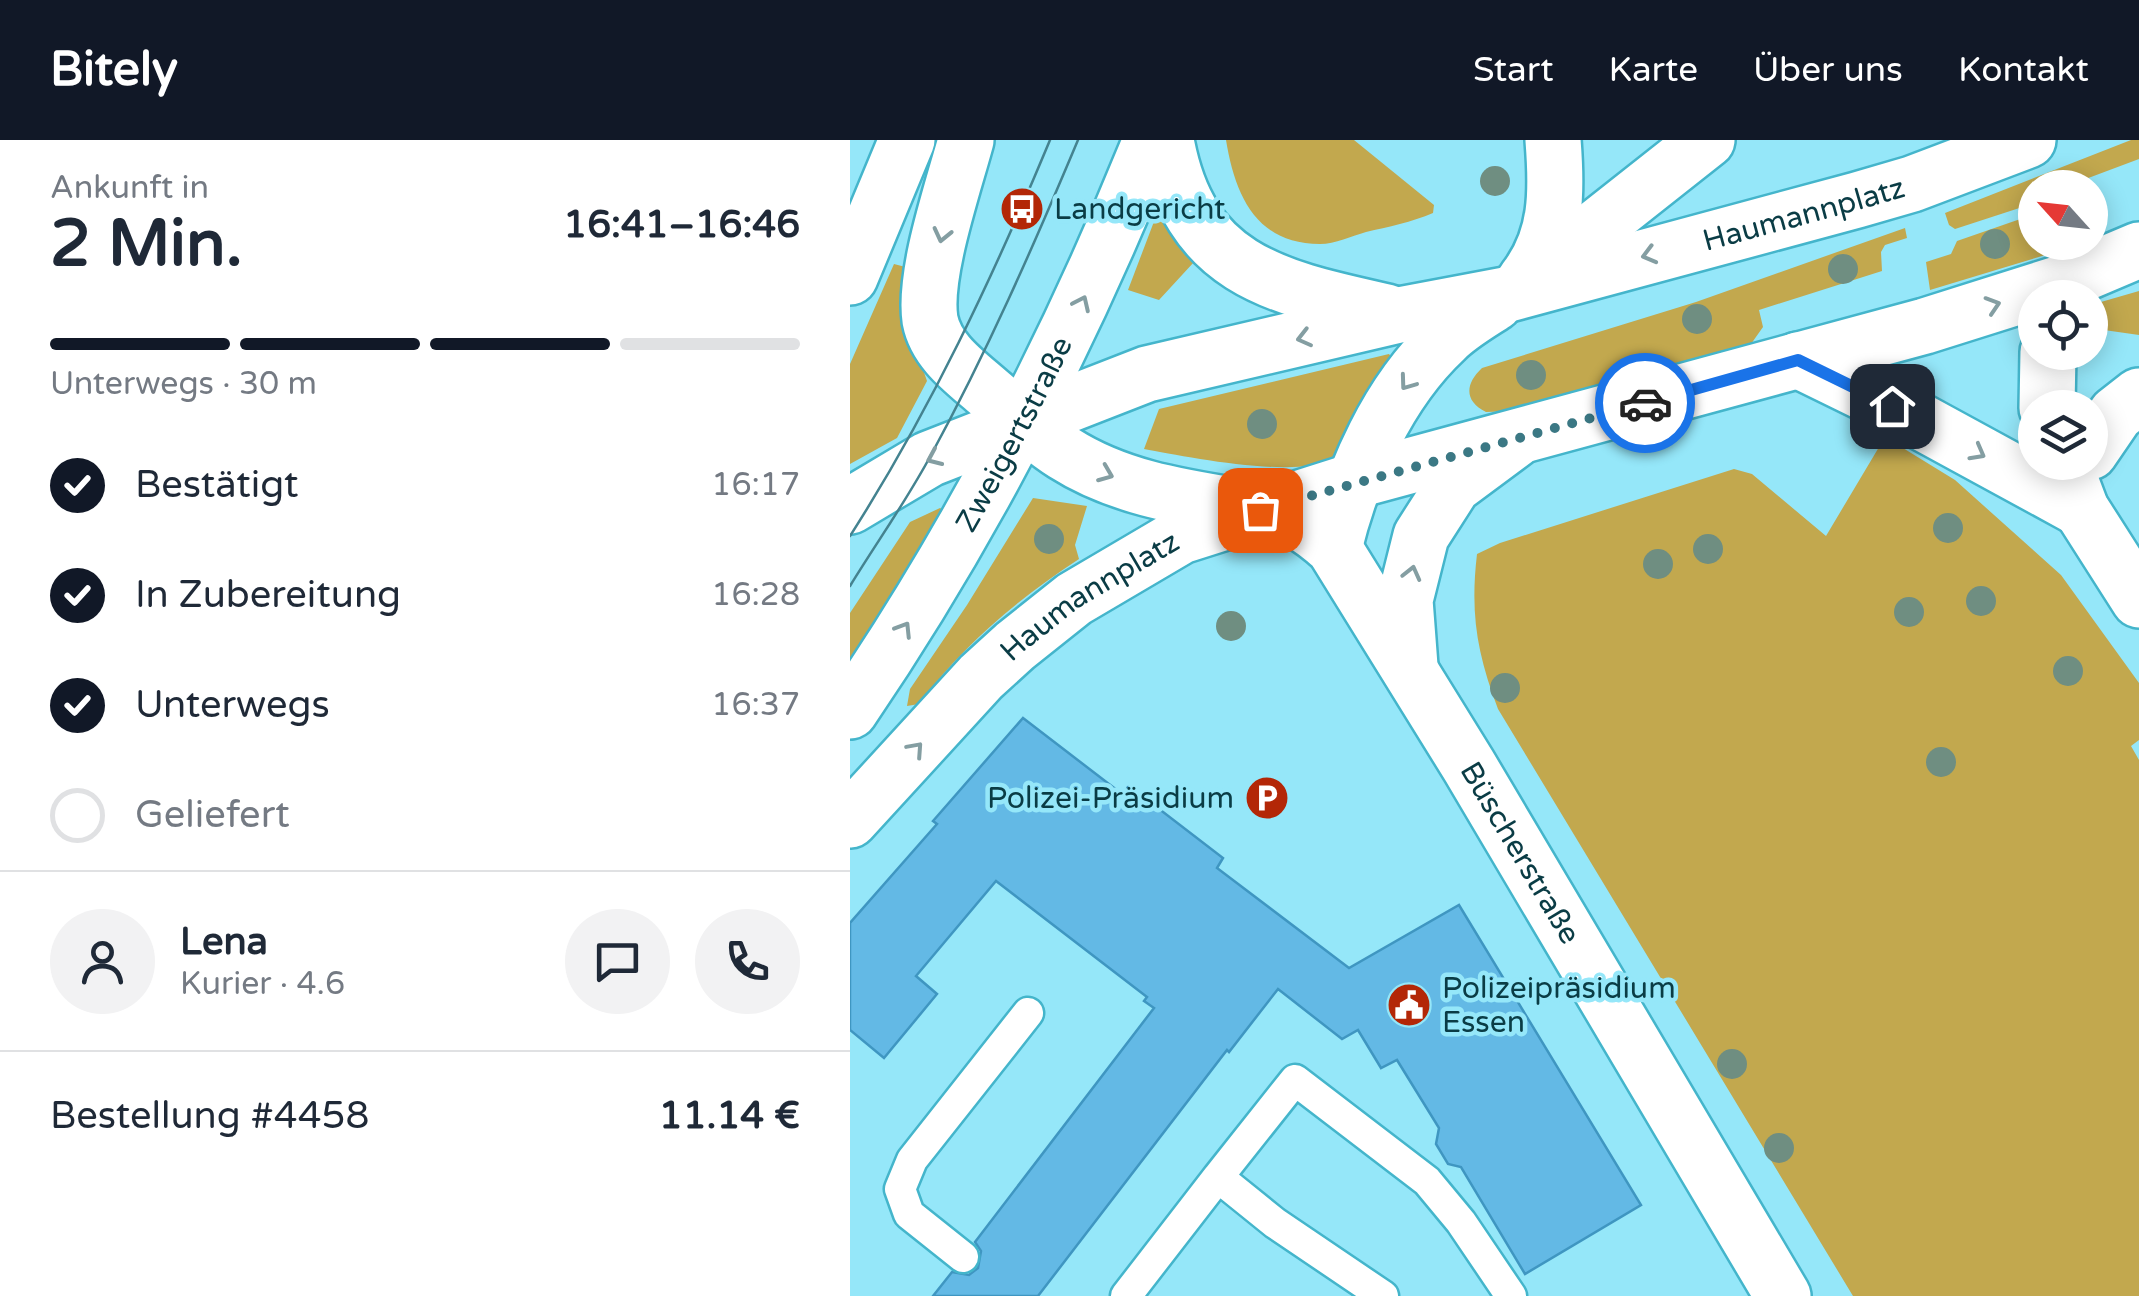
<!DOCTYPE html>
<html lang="de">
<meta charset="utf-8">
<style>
:root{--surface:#fff;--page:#f2f2f3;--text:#1f2937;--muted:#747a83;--line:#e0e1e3;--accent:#111827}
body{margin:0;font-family:"Varela Round",sans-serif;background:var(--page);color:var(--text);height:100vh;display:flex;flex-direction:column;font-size:38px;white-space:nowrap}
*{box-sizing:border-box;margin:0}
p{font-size:32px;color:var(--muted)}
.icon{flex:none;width:55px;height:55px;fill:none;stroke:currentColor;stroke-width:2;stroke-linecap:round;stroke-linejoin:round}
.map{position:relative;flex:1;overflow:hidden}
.details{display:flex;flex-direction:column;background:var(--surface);width:850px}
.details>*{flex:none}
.needle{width:65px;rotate:297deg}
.fabs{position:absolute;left:1168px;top:30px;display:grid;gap:20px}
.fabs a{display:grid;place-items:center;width:90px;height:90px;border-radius:50%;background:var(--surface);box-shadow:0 5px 25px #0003;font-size:50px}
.pin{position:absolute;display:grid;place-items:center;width:85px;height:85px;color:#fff;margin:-42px;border-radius:20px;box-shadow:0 5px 15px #0006}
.courier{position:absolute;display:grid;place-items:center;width:100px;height:100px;margin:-50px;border:8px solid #1a73e8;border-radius:50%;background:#fff;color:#222;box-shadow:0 2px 12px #0007}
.headline em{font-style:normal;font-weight:700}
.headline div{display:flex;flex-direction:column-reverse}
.headline{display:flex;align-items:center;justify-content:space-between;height:170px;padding:0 50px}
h1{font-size:65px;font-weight:700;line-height:75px}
.bar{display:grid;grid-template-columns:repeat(4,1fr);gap:15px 10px;align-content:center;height:120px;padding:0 50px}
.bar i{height:12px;border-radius:8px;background:var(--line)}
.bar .selected{background:var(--accent)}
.bar p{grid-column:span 4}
.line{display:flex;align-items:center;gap:25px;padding:0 50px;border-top:2px solid var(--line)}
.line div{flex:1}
.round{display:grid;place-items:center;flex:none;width:105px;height:105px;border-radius:52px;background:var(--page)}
ol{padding:0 50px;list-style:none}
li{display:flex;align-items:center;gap:30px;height:110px}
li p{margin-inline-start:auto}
li .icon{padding:10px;border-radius:50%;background:var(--accent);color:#fff;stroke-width:4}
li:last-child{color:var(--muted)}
li i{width:55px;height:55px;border:5px solid var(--line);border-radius:50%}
header{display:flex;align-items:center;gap:60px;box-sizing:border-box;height:140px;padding:0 50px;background:var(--accent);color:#fff}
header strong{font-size:48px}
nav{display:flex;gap:55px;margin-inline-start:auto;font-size:35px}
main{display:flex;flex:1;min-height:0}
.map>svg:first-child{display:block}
.green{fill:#c2a84e}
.building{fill:#63b9e5;stroke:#3f96c1;stroke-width:2.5}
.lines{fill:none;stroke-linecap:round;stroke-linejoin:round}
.lane-casing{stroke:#44b5cb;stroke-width:35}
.street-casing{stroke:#44b5cb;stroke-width:60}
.secondary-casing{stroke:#44b5cb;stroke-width:60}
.lane{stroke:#fff;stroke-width:30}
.street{stroke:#fff;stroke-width:55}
.secondary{stroke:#fff;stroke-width:55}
.tram{stroke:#448390;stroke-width:2.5}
.tree{fill:#6f8e81}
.oneway{stroke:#849ea2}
.done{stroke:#3b7884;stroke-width:10;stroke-dasharray:0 18}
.route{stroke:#1a73e8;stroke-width:12}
.labels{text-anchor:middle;stroke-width:9;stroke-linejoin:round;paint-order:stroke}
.poi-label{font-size:30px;fill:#0a3c45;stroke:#95e7f9;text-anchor:start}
.street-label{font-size:30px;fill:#0a3c45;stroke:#95e7f9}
</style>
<header>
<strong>Bitely</strong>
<nav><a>Start</a><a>Karte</a><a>Über uns</a><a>Kontakt</a></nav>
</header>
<main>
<section class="details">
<div class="headline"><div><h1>2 Min.</h1><p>Ankunft in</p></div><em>16:41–16:46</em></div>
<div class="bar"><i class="selected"></i><i class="selected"></i><i class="selected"></i><i></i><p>Unterwegs · 30 m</p></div>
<ol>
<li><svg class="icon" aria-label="check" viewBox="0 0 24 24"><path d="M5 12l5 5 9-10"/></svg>Bestätigt<p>16:17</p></li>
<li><svg class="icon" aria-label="check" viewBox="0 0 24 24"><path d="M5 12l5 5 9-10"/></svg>In Zubereitung<p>16:28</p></li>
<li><svg class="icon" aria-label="check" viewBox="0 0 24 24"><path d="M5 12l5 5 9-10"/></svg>Unterwegs<p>16:37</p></li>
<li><i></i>Geliefert</li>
</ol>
<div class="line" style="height:180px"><a class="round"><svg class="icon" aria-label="person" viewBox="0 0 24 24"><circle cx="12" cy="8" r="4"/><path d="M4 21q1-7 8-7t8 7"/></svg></a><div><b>Lena</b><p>Kurier · 4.6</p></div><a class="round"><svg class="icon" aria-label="chat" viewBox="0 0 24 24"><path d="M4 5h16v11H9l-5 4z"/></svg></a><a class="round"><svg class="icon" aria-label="phone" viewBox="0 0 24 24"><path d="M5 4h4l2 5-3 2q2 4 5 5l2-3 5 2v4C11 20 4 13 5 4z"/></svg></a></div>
<div class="line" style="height:130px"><div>Bestellung #4458</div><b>11.14 €</b></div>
</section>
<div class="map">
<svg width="1289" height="1156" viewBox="0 0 1289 1156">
<rect width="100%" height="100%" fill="#95e7f9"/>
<path class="green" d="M 376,0 L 504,0 L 584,65 L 583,73 C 562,82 538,87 516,92 C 502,96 485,104 470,104 C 406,104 385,55 376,0 Z
M 1281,0 L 1289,0 L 1289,19 L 1225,43 L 1222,47 L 1185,48 L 1185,63 L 1105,89 L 1099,85 L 1095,73 Z
M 308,71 C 318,76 334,109 344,122 L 309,160 L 278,150 Z
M 1185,74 L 1185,102 L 1208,103 L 1202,113 L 1080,150 L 1076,122 L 1101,114 L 1107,101 Z
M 1055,88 L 1057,98 L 1035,105 L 1031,112 L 1032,131 L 909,170 L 913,187 L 901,204 L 666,271 L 636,272 C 614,261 615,244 632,228 L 846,162 Z
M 44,124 L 67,130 L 67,212 L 77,241 L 47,298 L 0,324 L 0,224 Z
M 1289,151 L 1289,195 L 1240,188 L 1240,169 L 1244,164 Z
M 539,214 L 543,219 C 525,245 506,267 494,297 C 492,304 490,312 484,317 C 451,341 334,316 294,309 L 309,269 Z
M 1035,297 L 1105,340 L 1211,435 L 1289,543 L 1289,600 L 1281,606 L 1289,620 L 1289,1156 L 1003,1156 L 648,569 C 627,513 620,474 627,414 L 650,403 L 884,329 L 902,334 L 976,396 Z
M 183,358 L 237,366 L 225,405 L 229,419 C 169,458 112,506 69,564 L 57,566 L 60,549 L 117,465 Z
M 90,368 L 95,371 L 88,391 L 0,520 L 0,473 L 60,382 Z"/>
<path class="building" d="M 173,578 L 272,654 L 278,645 L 373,718 L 367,728 L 499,828 L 609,765 L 791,1065 L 675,1134 L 611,1027 L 598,1024 L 586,1004 L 589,988 L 547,920 L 531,928 L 508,890 L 492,899 L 428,849 L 379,912 L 377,910 L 188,1156 L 83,1156 L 102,1132 L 119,1135 L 128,1128 L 131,1111 L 125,1102 L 304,868 L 294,861 L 297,857 L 146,741 L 66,836 L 87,854 L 34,918 L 0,890 L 0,783 L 87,684 L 83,681 Z"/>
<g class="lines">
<defs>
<path id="lane" d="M 368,1037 L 445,940 L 577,1041 L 611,1082 L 661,1156
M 113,1117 L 59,1074 L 50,1049 L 62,1020 L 178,873
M 276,1156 L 368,1037 L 425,1083 L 533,1156"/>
<g id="street">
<path d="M 675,140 C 708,98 707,51 703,0"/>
<path d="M 667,150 L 857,0"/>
<path d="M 948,220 L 1042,266 L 1231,369"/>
<path d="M 1197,268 L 1198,212"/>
<path d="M 1240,312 L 1266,274 L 1289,256"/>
<path d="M 1219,337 L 1231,369 L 1289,460"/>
<path id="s1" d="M 410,370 C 439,372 462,388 484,408 L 619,626 L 933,1156"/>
<path d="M 560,526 L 555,460 L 571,396 L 603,346 L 665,300"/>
</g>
<g id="secondary">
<path d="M 116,0 C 103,48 73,134 80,180 C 86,211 114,231 137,251 C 162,272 187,296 214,313 C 272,350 339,358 405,369"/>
<path d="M 316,0 C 339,130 425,147 537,172"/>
<path d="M 0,137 L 57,0"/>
<path id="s2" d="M 0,366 L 79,319 L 297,234 L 549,175 L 655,155 L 1007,60 L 1062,44 L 1178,0"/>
<path d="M 484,408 C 502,334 538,252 595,199 C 609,185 628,174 645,163"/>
<path id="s3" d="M 0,571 C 122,392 220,201 301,0"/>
<path id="s4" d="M 0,680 L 131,537 L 165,506 L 224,459 L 331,396 L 507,340 L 1075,186 L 1211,143 L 1289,110"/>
</g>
</defs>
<use href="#lane" class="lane-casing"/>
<use href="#street" class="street-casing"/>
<use href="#secondary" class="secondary-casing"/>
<use href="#lane" class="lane"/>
<use href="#street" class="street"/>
<use href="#secondary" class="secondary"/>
<path class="tram" d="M 0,396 C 80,271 143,137 200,0
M 0,446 C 27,402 57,360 81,315 C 137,212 183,107 228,0"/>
</g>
<g class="tree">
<circle cx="645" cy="41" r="15"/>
<circle cx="1145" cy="104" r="15"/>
<circle cx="993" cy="129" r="15"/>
<circle cx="847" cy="179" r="15"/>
<circle cx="681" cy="235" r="15"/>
<circle cx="412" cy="284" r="15"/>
<circle cx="1098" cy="388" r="15"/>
<circle cx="199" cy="399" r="15"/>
<circle cx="858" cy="409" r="15"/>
<circle cx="808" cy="424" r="15"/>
<circle cx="1131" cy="461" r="15"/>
<circle cx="1059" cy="472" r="15"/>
<circle cx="381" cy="486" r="15"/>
<circle cx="1218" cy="531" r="15"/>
<circle cx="655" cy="548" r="15"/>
<circle cx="1091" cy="622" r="15"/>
<circle cx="882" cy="924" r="15"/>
<circle cx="929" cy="1008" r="15"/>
</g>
<defs><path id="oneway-chevron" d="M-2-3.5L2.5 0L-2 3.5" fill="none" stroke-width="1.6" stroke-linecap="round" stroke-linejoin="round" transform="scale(2.5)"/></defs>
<g class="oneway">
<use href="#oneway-chevron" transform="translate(92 95) rotate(103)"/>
<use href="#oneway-chevron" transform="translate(799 115) rotate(165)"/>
<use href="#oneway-chevron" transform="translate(232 163) rotate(-65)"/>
<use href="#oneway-chevron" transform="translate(1143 165) rotate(-18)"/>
<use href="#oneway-chevron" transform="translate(454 198) rotate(166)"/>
<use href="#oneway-chevron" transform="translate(557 243) rotate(126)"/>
<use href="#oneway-chevron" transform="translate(1128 313) rotate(29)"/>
<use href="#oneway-chevron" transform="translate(84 318) rotate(156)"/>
<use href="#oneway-chevron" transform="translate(256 334) rotate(22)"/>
<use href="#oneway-chevron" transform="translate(562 433) rotate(-76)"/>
<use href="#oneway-chevron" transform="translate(54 489) rotate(-58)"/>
<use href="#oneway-chevron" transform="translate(66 609) rotate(-48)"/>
</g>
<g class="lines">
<path class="done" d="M 410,370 L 795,263"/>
<path class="route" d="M 795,263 L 948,220 L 1042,266"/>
</g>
<defs>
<symbol id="bus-disc" viewBox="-11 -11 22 22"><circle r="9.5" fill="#b32707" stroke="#95e7f9"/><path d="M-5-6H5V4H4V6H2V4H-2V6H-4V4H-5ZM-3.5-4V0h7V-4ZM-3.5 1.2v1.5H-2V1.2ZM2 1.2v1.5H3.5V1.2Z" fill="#fff"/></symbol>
<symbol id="parking-disc" viewBox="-11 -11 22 22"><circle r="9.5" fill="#b32707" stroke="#95e7f9"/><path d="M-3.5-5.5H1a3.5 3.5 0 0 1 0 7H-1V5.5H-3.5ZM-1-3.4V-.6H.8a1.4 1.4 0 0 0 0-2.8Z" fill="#fff"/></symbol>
<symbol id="civic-disc" viewBox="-11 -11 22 22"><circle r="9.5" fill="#b32707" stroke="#95e7f9"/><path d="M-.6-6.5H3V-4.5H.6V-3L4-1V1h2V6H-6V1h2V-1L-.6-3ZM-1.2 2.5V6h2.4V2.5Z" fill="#fff"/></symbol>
</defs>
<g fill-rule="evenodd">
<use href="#bus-disc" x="147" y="44" width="50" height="50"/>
<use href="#parking-disc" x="392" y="633" width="50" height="50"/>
<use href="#civic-disc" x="534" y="840" width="50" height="50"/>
</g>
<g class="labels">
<g class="poi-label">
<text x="204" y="79">Landgericht</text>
<text x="384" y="668" text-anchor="end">Polizei-Präsidium</text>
<text x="592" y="858">Polizeipräsidium<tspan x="592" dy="34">Essen</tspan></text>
</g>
<g class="street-label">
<text dy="10" stroke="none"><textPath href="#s2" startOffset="1002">Haumannplatz</textPath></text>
<text dy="10" stroke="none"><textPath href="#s3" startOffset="322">Zweigertstraße</textPath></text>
<text dy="10" stroke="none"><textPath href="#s4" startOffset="330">Haumannplatz</textPath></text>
<text dy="10" stroke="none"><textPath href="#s1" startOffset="442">Büscherstraße</textPath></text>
</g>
</g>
</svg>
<div class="fabs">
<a><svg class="needle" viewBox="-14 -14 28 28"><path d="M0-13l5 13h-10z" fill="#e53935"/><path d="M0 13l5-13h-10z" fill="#747a83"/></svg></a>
<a><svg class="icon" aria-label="locate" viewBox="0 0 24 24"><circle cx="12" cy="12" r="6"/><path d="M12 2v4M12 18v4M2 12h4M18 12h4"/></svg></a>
<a><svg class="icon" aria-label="layers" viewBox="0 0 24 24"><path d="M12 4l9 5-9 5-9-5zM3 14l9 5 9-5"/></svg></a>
</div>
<div class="pin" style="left:410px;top:370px;background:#ea580c"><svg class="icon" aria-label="bag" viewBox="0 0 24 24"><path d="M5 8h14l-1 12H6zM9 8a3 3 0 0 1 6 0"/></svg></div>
<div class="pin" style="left:1042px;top:266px;background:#1f2937"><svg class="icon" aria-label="home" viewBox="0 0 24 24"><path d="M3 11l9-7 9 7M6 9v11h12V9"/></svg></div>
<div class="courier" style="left:795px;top:263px"><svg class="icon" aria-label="car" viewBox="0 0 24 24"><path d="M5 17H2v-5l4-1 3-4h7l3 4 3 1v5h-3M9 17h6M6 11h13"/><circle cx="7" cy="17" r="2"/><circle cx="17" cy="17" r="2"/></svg></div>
</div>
</main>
